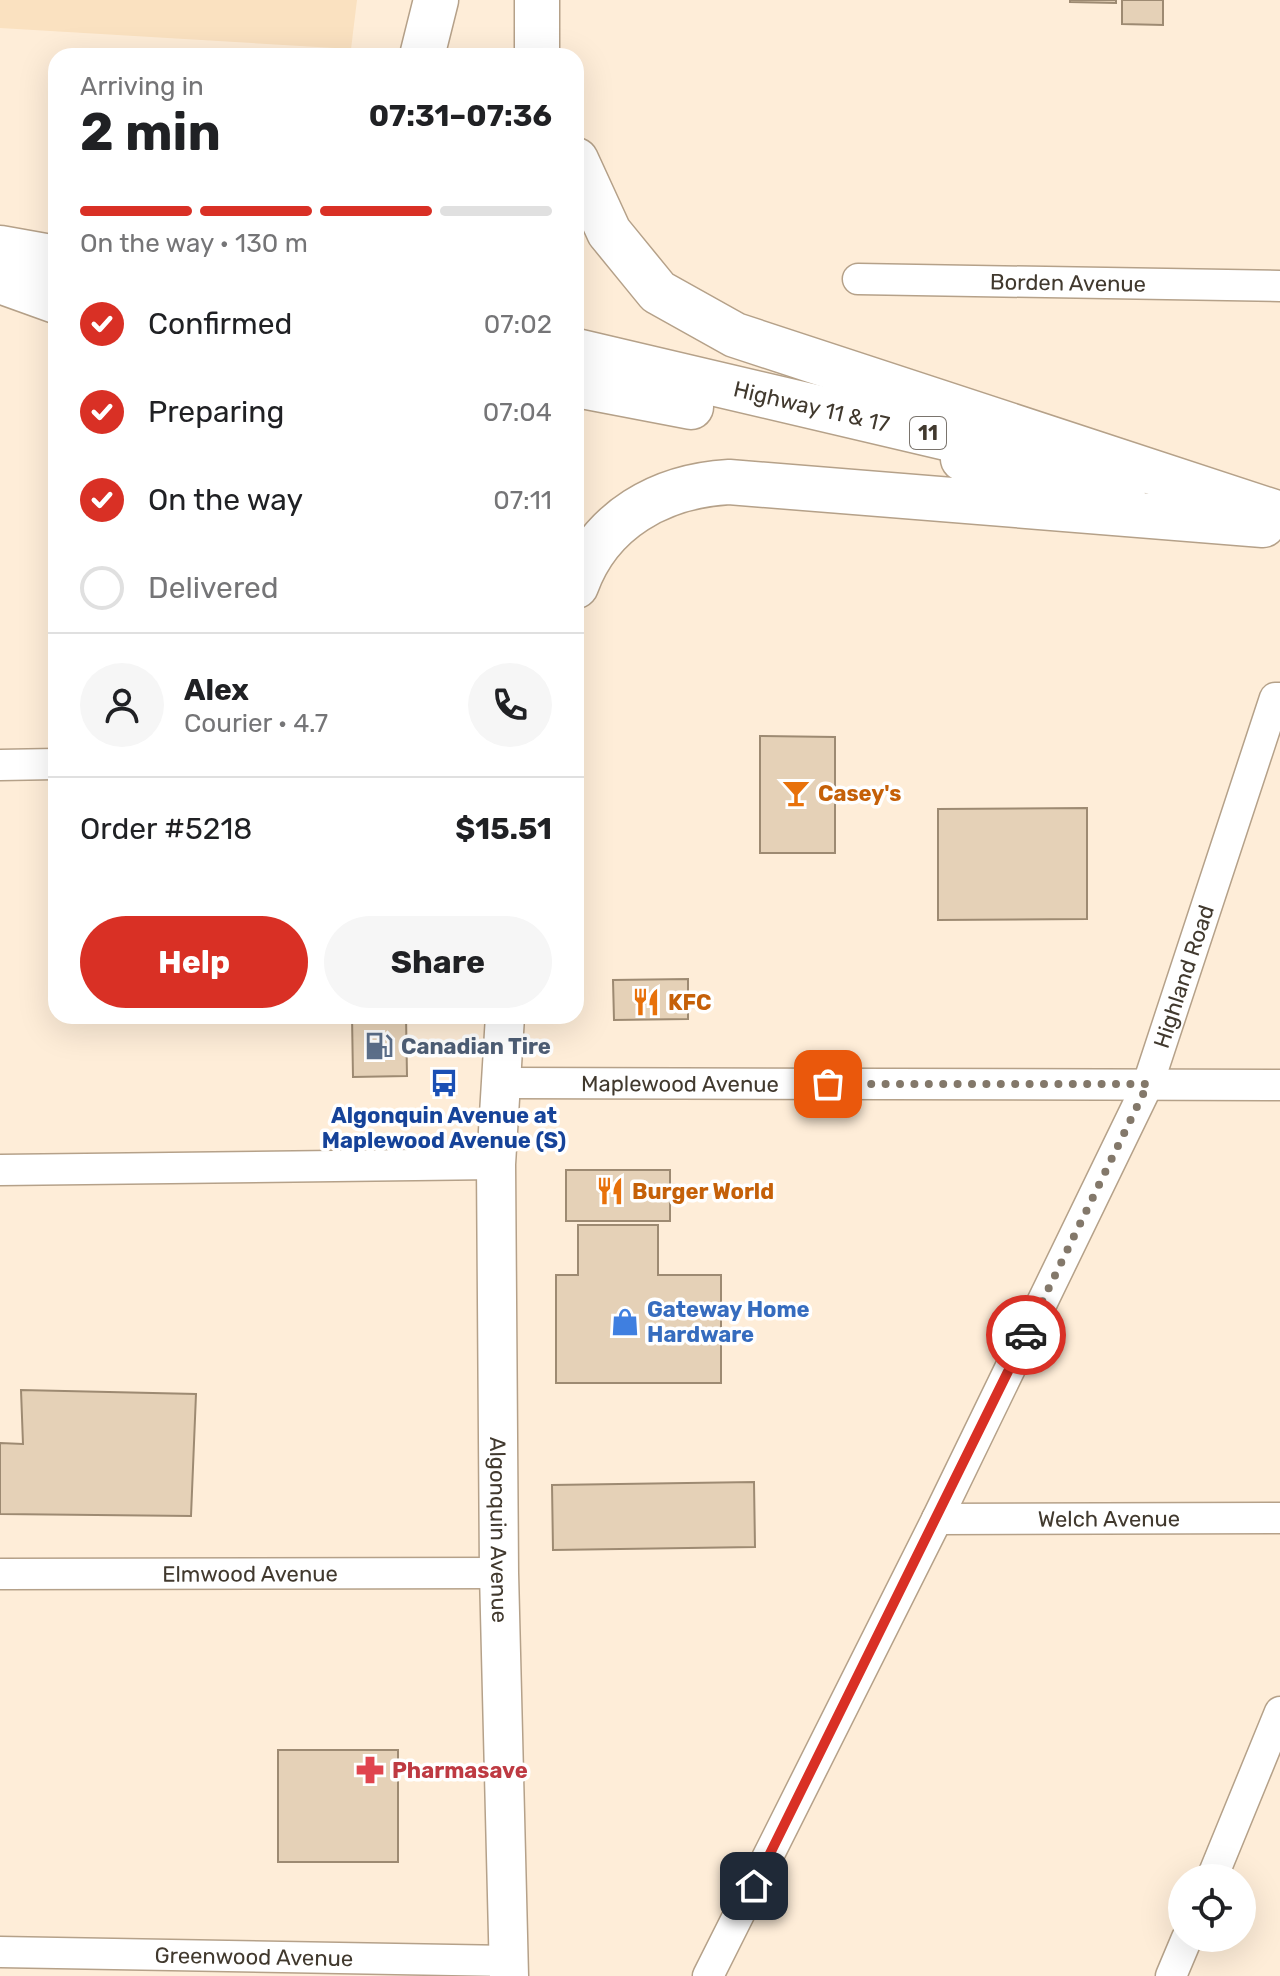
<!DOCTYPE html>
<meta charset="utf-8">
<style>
:root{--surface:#fff;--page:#f6f6f6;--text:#202124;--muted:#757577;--line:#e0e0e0;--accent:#d93025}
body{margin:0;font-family:Rubik,sans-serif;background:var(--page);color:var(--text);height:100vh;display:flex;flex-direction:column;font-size:30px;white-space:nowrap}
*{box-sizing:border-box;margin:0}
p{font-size:26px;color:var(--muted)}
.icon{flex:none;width:44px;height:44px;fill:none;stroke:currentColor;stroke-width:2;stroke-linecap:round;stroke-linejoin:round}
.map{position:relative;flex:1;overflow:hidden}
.panel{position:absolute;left:48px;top:48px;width:536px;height:976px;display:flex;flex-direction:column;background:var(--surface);border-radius:24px;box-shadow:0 8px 32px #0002}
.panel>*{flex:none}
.controls{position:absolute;left:1168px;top:1864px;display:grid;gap:16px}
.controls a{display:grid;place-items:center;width:88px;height:88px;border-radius:50%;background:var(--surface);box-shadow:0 8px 32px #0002;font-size:40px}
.pin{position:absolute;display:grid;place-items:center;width:68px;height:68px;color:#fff;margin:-34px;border-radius:16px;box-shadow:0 4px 12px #0006}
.courier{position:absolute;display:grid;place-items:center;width:80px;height:80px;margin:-40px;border:6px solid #d93025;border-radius:50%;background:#fff;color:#222;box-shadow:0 2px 10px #0007}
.head em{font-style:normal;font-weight:700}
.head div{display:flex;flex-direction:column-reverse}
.head{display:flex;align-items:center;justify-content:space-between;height:136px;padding:0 32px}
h1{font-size:52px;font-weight:700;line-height:60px}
.bar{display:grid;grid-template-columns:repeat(4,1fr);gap:12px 8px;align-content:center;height:96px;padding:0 32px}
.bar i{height:10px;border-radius:6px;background:var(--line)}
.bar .current{background:var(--accent)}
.bar p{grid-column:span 4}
.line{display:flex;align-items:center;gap:20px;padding:0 32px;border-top:2px solid var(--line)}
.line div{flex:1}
.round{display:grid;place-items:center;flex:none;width:84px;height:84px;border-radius:42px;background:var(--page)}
ol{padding:0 32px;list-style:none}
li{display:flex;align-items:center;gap:24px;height:88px}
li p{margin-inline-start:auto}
li .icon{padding:8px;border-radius:50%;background:var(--accent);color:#fff;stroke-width:4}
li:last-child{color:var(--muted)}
li i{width:44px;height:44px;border:4px solid var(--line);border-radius:50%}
.cta{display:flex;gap:16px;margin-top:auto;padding:16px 32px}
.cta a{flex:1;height:92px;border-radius:48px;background:var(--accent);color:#fff;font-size:32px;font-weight:700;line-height:92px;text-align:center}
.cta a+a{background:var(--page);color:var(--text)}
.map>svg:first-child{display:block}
.built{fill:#fae1c0}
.building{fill:#e5d1b7;stroke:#9d8a72;stroke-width:2}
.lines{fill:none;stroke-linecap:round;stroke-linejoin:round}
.minor-casing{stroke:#b5a189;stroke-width:33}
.major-casing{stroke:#b5a189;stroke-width:41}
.highway-casing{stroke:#b5a189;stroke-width:47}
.minor{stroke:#fff;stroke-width:30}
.major{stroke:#fff;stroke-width:38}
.highway{stroke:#fff;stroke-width:44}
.done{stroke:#83786a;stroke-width:8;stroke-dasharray:0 14.4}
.route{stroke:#d93025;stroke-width:10}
.labels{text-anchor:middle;stroke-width:7;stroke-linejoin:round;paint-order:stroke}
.shield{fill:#fff;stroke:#7a746d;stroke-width:2}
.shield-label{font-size:20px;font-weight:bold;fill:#41392e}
.street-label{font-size:22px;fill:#41392e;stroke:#fff}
.food-label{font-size:22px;font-weight:bold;fill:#c56008;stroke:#fff;text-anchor:start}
.service-label{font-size:22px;font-weight:bold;fill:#4e5e75;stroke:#fff;text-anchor:start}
.transit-label{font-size:22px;font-weight:bold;fill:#164399;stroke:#fff}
.shop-label{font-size:22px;font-weight:bold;fill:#366cbe;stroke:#fff;text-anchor:start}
.health-label{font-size:22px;font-weight:bold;fill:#be3a42;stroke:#fff;text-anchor:start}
</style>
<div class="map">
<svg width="1280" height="1976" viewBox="0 0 1280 1976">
<rect width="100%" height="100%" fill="#feedd8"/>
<path class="built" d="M 0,0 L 357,0 L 351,49 L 0,28 Z"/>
<path class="building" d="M 1070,0 L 1116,0 L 1116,3 L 1070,2 Z
M 1122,0 L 1163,0 L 1163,25 L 1122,24 Z
M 760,736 L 835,737 L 835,853 L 760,853 Z
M 1087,808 L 1087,919 L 938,920 L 938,809 Z
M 688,979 L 688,1019 L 614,1020 L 613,980 Z
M 352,1016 L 406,1016 L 407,1076 L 353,1077 Z
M 566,1170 L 670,1170 L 670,1221 L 566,1221 Z
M 578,1225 L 658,1225 L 658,1275 L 721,1275 L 721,1383 L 556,1383 L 556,1275 L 578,1275 Z
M 21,1390 L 196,1394 L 191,1516 L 0,1514 L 0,1443 L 23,1444 Z
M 754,1482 L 755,1547 L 553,1550 L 552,1485 Z
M 278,1750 L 398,1750 L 398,1862 L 278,1862 Z"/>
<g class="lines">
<defs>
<g id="minor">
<path id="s1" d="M 858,279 L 1280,286"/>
<path d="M 0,765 L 56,764"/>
<path id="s2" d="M 498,1083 L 1280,1085"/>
<path d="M 0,1170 L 496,1164"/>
<path id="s3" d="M 937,1519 L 1280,1518"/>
<path id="s4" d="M 0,1574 L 499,1573"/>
<path d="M 1212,1878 L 1280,1712"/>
<path id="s5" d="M 0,1952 L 509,1961"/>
<path id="s6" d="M 708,1976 L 937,1519 L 1148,1084 L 1275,698 L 1280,698"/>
<path d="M 1171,1976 L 1187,1938"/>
</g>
<g id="major">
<path id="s7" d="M 505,1016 L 496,1164 L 499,1573 L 509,1976"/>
</g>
<g id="highway">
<path d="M 422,56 L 436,0"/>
<path d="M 537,56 L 537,0"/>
<path d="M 576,160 L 609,232 L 658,292 L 735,335 L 1280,514"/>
<path d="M 0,248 L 56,258"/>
<path d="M 0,281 L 56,301"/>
<path id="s8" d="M 576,351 L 998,450"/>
<path d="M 576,385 L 691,407"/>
<path d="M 963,459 L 1123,490"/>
<path d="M 576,586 C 600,519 661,486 729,482 L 1263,525"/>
</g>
</defs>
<use href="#minor" class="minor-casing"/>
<use href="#major" class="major-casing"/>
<use href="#highway" class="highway-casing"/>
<use href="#minor" class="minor"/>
<use href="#major" class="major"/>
<use href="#highway" class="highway"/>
</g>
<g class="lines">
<path class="done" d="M 828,1084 L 1148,1084 L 1026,1335"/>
<path class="route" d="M 754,1886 L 1026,1335"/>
</g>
<defs>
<symbol id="bar-bare" viewBox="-9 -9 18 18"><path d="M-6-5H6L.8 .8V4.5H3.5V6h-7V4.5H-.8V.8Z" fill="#e8710a" stroke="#fff" stroke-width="2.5" paint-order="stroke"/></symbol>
<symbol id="restaurant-bare" viewBox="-9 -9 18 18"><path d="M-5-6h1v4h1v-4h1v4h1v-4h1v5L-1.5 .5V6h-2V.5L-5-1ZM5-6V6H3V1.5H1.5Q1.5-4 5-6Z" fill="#e8710a" stroke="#fff" stroke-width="2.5" paint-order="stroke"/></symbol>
<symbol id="fuel-bare" viewBox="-9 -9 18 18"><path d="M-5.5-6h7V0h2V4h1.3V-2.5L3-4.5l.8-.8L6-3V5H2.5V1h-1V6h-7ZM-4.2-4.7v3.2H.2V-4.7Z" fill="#5c6f8a" stroke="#fff" stroke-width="2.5" paint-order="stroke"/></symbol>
<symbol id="bus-bare" viewBox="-9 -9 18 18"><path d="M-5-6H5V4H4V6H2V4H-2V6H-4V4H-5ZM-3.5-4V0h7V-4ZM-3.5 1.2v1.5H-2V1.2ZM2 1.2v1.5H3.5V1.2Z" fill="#1a4fb4" stroke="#fff" stroke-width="2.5" paint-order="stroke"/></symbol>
<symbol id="shop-bare" viewBox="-9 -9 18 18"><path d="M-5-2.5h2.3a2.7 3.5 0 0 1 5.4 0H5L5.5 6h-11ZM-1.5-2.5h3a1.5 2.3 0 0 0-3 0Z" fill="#3f7fe0" stroke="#fff" stroke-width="2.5" paint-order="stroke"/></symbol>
<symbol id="pharmacy-bare" viewBox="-9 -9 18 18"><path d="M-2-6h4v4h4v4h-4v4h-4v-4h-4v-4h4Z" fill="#e0444e" stroke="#fff" stroke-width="2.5" paint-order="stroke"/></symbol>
</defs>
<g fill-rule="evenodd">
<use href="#bar-bare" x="776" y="773" width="40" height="40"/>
<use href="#restaurant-bare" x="626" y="982" width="40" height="40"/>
<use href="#fuel-bare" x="359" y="1026" width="40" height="40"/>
<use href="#bus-bare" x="424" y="1063" width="40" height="40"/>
<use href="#restaurant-bare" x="590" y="1171" width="40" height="40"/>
<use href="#shop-bare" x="605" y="1302" width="40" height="40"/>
<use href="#pharmacy-bare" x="350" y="1750" width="40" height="40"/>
</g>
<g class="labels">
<rect class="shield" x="910" y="417" width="36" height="32" rx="6"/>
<g class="shield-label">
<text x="928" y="440">11</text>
</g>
<g class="street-label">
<text dy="8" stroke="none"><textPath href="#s1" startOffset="210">Borden Avenue</textPath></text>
<text dy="8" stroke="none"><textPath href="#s8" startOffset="242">Highway 11 &amp; 17</textPath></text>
<text dy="8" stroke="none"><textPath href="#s6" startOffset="1108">Highland Road</textPath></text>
<text dy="8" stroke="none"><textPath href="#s2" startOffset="182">Maplewood Avenue</textPath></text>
<text dy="8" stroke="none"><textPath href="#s3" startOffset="172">Welch Avenue</textPath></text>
<text dy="8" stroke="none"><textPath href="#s7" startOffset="514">Algonquin Avenue</textPath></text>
<text dy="8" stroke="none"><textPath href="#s4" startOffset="250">Elmwood Avenue</textPath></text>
<text dy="8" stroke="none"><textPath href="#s5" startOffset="254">Greenwood Avenue</textPath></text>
</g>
<g class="food-label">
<text x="818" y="801">Casey's</text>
<text x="668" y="1010">KFC</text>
<text x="632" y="1199">Burger World</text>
</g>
<g class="service-label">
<text x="401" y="1054">Canadian Tire</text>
</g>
<g class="transit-label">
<text x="444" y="1123">Algonquin Avenue at<tspan x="444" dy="25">Maplewood Avenue (S)</tspan></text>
</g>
<g class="shop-label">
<text x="647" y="1317">Gateway Home<tspan x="647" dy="25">Hardware</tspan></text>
</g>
<g class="health-label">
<text x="392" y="1778">Pharmasave</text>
</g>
</g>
</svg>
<div class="controls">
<a><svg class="icon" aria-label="locate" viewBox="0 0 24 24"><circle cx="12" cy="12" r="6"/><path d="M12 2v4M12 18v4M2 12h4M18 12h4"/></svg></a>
</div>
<div class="pin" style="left:828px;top:1084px;background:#ea580c"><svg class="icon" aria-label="bag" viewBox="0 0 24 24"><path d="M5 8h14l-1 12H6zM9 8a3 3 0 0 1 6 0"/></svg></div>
<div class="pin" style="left:754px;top:1886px;background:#1f2937"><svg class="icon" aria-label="home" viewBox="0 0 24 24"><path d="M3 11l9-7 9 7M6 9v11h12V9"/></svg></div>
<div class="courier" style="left:1026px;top:1335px"><svg class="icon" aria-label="car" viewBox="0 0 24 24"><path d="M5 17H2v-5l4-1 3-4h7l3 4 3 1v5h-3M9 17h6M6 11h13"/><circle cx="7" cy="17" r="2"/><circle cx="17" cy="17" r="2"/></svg></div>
<section class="panel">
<div class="head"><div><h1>2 min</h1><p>Arriving in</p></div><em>07:31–07:36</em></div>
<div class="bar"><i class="current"></i><i class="current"></i><i class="current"></i><i></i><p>On the way · 130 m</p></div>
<ol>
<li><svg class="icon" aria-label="check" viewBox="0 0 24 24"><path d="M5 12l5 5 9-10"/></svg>Confirmed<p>07:02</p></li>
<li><svg class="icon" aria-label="check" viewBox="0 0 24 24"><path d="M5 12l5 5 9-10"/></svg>Preparing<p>07:04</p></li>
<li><svg class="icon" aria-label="check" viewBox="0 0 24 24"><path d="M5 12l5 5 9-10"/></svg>On the way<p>07:11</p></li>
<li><i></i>Delivered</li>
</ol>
<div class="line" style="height:144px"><a class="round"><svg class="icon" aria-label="person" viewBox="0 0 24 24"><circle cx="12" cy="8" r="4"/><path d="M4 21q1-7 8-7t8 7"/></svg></a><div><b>Alex</b><p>Courier · 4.7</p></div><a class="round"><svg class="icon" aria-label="phone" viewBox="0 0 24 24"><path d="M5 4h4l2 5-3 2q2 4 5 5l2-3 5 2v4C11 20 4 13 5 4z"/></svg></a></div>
<div class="line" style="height:104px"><div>Order #5218</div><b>$15.51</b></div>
<div class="cta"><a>Help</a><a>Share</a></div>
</section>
</div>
